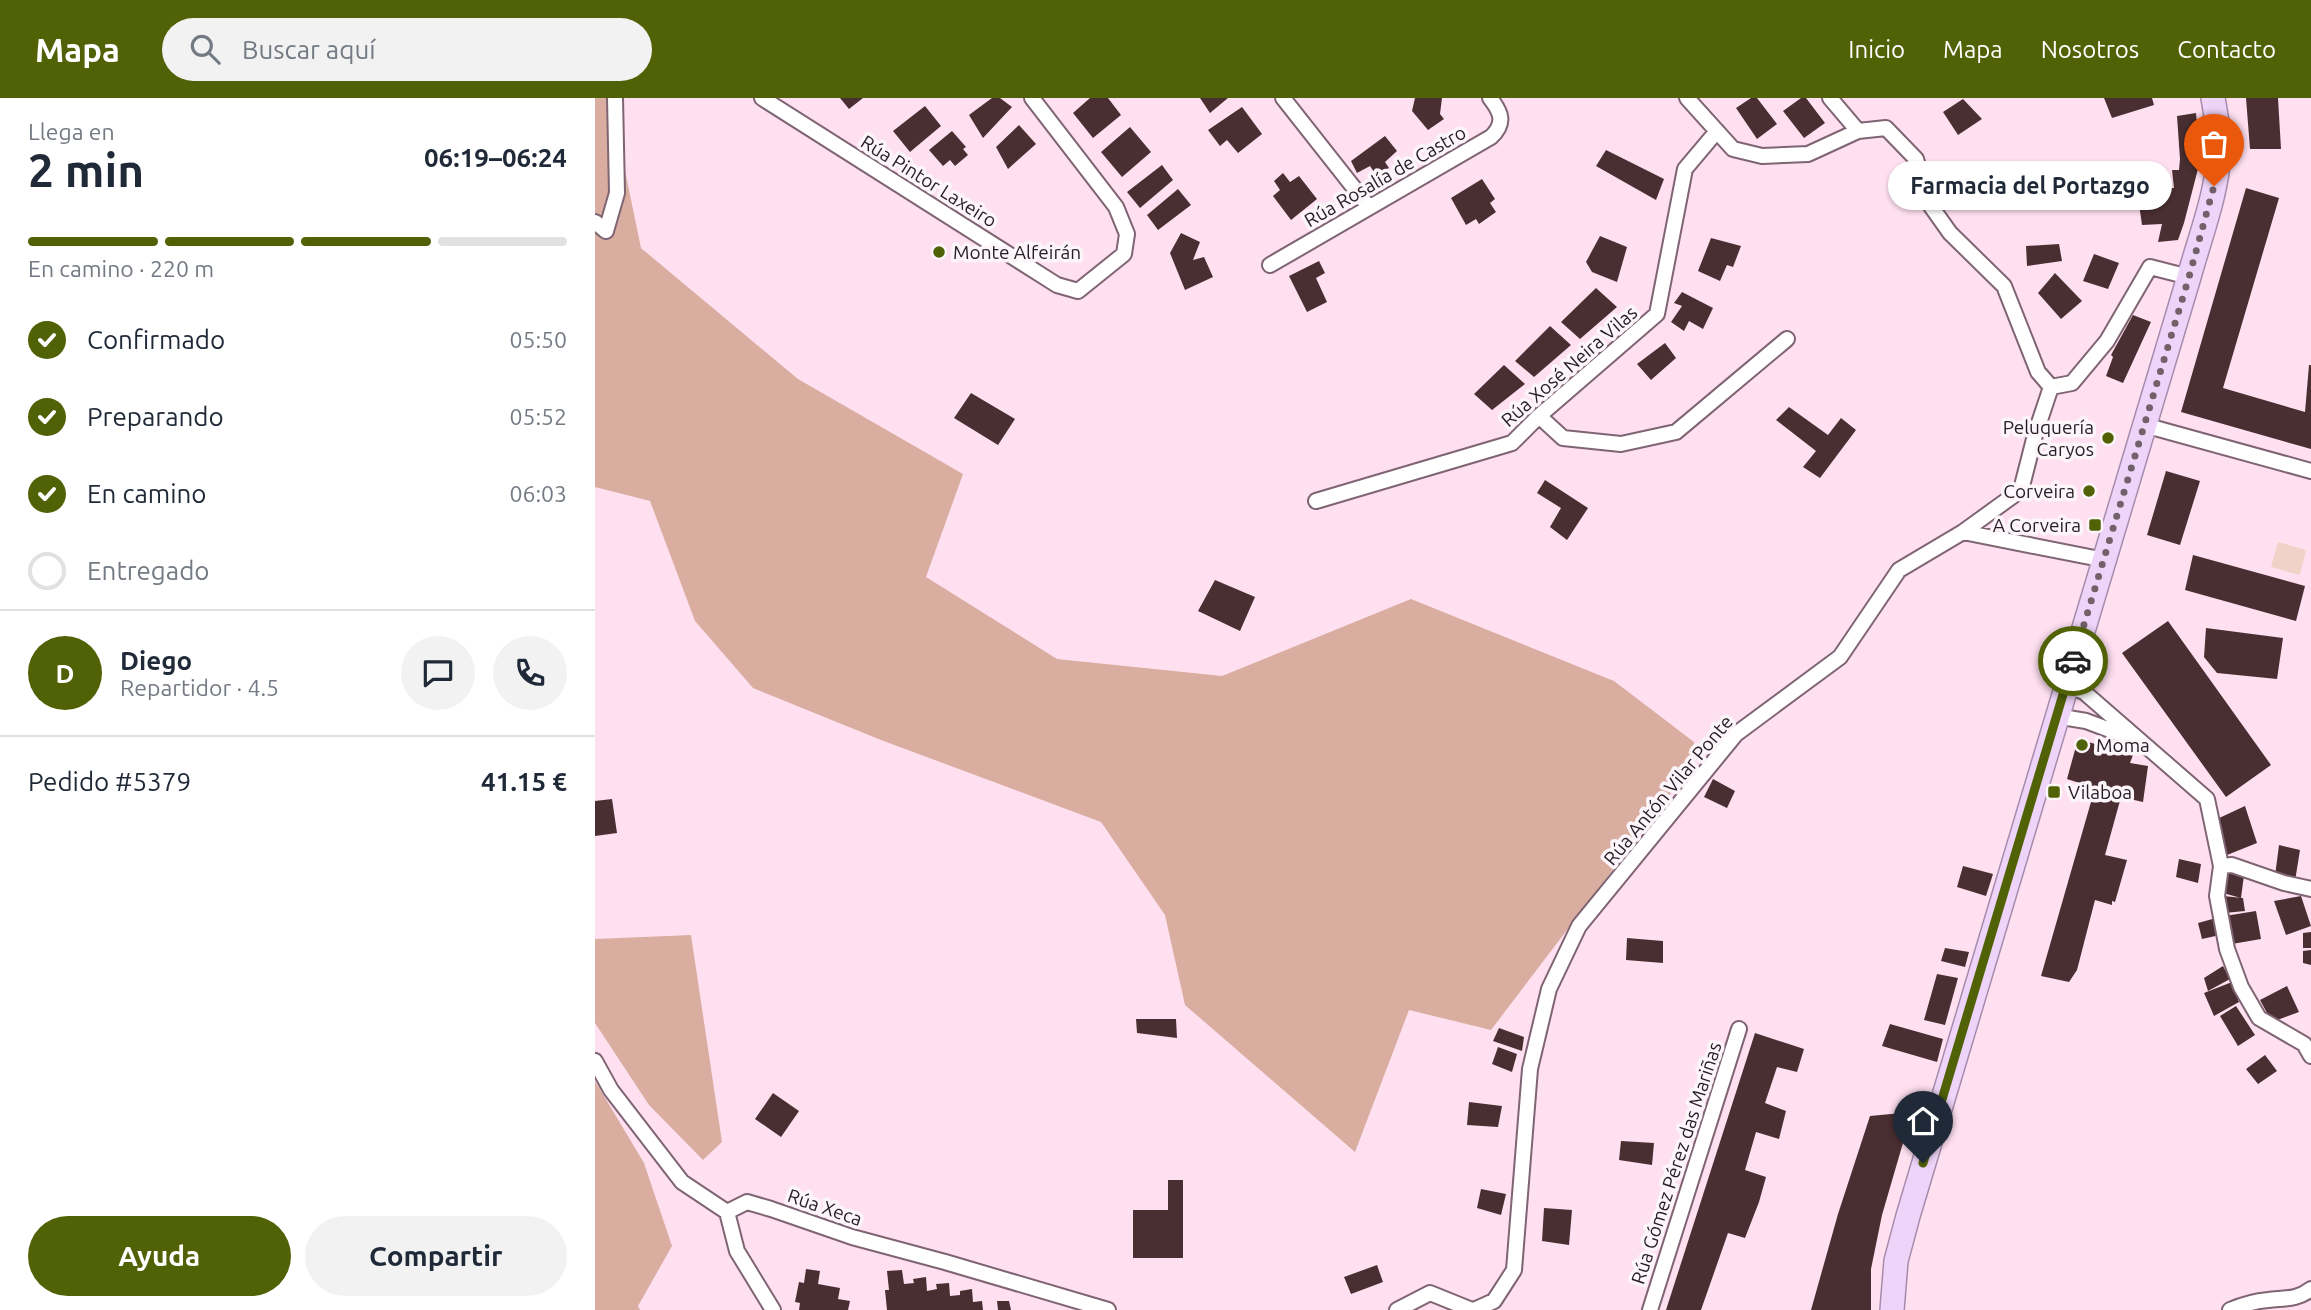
<!DOCTYPE html>
<html lang="es">
<meta charset="utf-8">
<style>
:root{--surface:#fff;--page:#f2f2f3;--text:#1f2937;--muted:#747a83;--line:#e0e1e3;--accent:#506106}
body{margin:0;font-family:Ubuntu,sans-serif;background:var(--page);color:var(--text);height:100vh;display:flex;flex-direction:column;font-size:26px;white-space:nowrap}
*{box-sizing:border-box;margin:0}
p{font-size:23px;color:var(--muted)}
.icon{flex:none;width:38px;height:38px;fill:none;stroke:currentColor;stroke-width:2;stroke-linecap:round;stroke-linejoin:round}
.map{position:relative;flex:1;overflow:hidden}
.details{display:flex;flex-direction:column;background:var(--surface);width:595px}
.details>*{flex:none}
.pin{position:absolute;display:grid;place-items:center;width:60px;height:60px;color:#fff;margin:-72px -30px;border-radius:50% 50% 50% 0;rotate:-45deg;box-shadow:0 0 7px #0007}
.pin .icon{rotate:45deg}
.courier{position:absolute;display:grid;place-items:center;width:70px;height:70px;margin:-35px;border:5px solid #506106;border-radius:50%;background:#fff;color:#222;box-shadow:0 2px 9px #0007}
.bubble{position:absolute;height:49px;border-radius:24px;background:var(--surface);box-shadow:0 2px 5px #0004;font-size:23px;font-weight:600;line-height:49px;text-align:center}
.overview em{font-style:normal;font-weight:600}
.overview div{display:flex;flex-direction:column-reverse}
.overview{display:flex;align-items:center;justify-content:space-between;height:119px;padding:0 28px}
h1{font-size:46px;font-weight:600;line-height:52px}
.bar{display:grid;grid-template-columns:repeat(4,1fr);gap:10px 7px;align-content:center;height:84px;padding:0 28px}
.bar i{height:9px;border-radius:5px;background:var(--line)}
.bar .active{background:var(--accent)}
.bar p{grid-column:span 4}
.line{display:flex;align-items:center;gap:18px;padding:0 28px;border-top:2px solid var(--line)}
.line div{flex:1}
.round{display:grid;place-items:center;flex:none;width:74px;height:74px;border-radius:37px;background:var(--page)}
ol{padding:0 28px;list-style:none}
li{display:flex;align-items:center;gap:21px;height:77px}
li p{margin-inline-start:auto}
li .icon{padding:7px;border-radius:50%;background:var(--accent);color:#fff;stroke-width:4}
li:last-child{color:var(--muted)}
li i{width:38px;height:38px;border:4px solid var(--line);border-radius:50%}
.cta{display:flex;gap:14px;margin-top:auto;padding:14px 28px}
.cta a{flex:1;height:80px;border-radius:42px;background:var(--accent);color:#fff;font-size:28px;font-weight:600;line-height:80px;text-align:center}
.cta a+a{background:var(--page);color:var(--text)}
header{display:flex;align-items:center;gap:42px;box-sizing:border-box;height:98px;padding:0 35px;background:var(--accent);color:#fff}
header strong{font-size:33px}
nav{display:flex;gap:38px;margin-inline-start:auto;font-size:24px}
.search{width:490px;height:63px;background:var(--page);display:flex;align-items:center;gap:18px;box-sizing:border-box;padding:0 24px;border-radius:38px;color:var(--muted);font-size:26px}
main{display:flex;flex:1;min-height:0}
.map>svg:first-child{display:block}
.green{fill:#f1d2c8}
.forest{fill:#d9aea0}
.building{fill:#4a2f32}
.lines{fill:none;stroke-linecap:round;stroke-linejoin:round}
.minor-casing{stroke:#7f6473;stroke-width:18}
.trunk-casing{stroke:#a68cac;stroke-width:26}
.minor{stroke:#fff;stroke-width:14}
.trunk{stroke:#eed4f8;stroke-width:23}
.done{stroke:#73616a;stroke-width:7;stroke-dasharray:0 12.6}
.route{stroke:#506106;stroke-width:9}
.poi-dot{fill:#506106;stroke:#fcf5f9;stroke-width:2.5}
.labels{text-anchor:middle;stroke-width:7;stroke-linejoin:round;paint-order:stroke}
.street-label{font-size:19px;fill:#271c22;stroke:#fcf5f9}
.poi-label{font-size:19px;fill:#271c22;stroke:#fcf5f9;text-anchor:start}
</style>
<header>
<strong>Mapa</strong>
<div class="search"><svg class="icon" aria-label="search" viewBox="0 0 24 24"><circle cx="10" cy="10" r="6"/><path d="M15 15l6 6"/></svg>Buscar aquí</div>
<nav><a>Inicio</a><a>Mapa</a><a>Nosotros</a><a>Contacto</a></nav>
</header>
<main>
<section class="details">
<div class="overview"><div><h1>2 min</h1><p>Llega en</p></div><em>06:19–06:24</em></div>
<div class="bar"><i class="active"></i><i class="active"></i><i class="active"></i><i></i><p>En camino · 220 m</p></div>
<ol>
<li><svg class="icon" aria-label="check" viewBox="0 0 24 24"><path d="M5 12l5 5 9-10"/></svg>Confirmado<p>05:50</p></li>
<li><svg class="icon" aria-label="check" viewBox="0 0 24 24"><path d="M5 12l5 5 9-10"/></svg>Preparando<p>05:52</p></li>
<li><svg class="icon" aria-label="check" viewBox="0 0 24 24"><path d="M5 12l5 5 9-10"/></svg>En camino<p>06:03</p></li>
<li><i></i>Entregado</li>
</ol>
<div class="line" style="height:126px"><b class="round" style="background:var(--accent);color:#fff">D</b><div><b>Diego</b><p>Repartidor · 4.5</p></div><a class="round"><svg class="icon" aria-label="chat" viewBox="0 0 24 24"><path d="M4 5h16v11H9l-5 4z"/></svg></a><a class="round"><svg class="icon" aria-label="phone" viewBox="0 0 24 24"><path d="M5 4h4l2 5-3 2q2 4 5 5l2-3 5 2v4C11 20 4 13 5 4z"/></svg></a></div>
<div class="line" style="height:91px"><div>Pedido #5379</div><b>41.15 €</b></div>
<div class="cta"><a>Ayuda</a><a>Compartir</a></div>
</section>
<div class="map">
<svg width="1716" height="1212" viewBox="0 0 1716 1212">
<rect width="100%" height="100%" fill="#ffe0f1"/>
<path class="green" d="M 1683,444 L 1711,452 L 1705,477 L 1676,469 Z"/>
<path class="forest" d="M 0,0 L 15,0 L 46,150 L 203,281 L 368,376 L 331,479 L 462,561 L 627,578 L 816,501 L 1019,583 L 1099,644 L 1096,669 L 896,932 L 814,912 L 760,1054 L 590,907 L 570,817 L 506,724 L 286,642 L 158,590 L 100,523 L 55,403 L 0,389 Z
M 96,837 L 127,1044 L 108,1062 L 54,1007 L 0,925 L 0,841 Z
M 0,983 L 49,1065 L 77,1148 L 43,1208 L 45,1212 L 0,1212 Z"/>
<path class="building" d="M 245,0 L 268,0 L 254,11 Z
M 397,0 L 405,0 L 417,9 L 388,40 L 374,17 Z
M 495,0 L 513,0 L 526,17 L 498,40 L 478,15 Z
M 605,0 L 633,0 L 615,15 Z
M 820,0 L 847,0 L 845,16 L 849,21 L 833,32 L 817,13 Z
M 1156,0 L 1162,0 L 1182,26 L 1162,41 L 1141,10 Z
M 1206,0 L 1211,0 L 1230,25 L 1209,40 L 1188,13 Z
M 1509,0 L 1557,0 L 1559,7 L 1517,20 Z
M 1651,0 L 1683,0 L 1686,51 L 1655,51 Z
M 1368,1 L 1387,21 L 1363,37 L 1348,14 Z
M 330,8 L 346,28 L 315,54 L 298,33 Z
M 647,9 L 667,36 L 643,55 L 632,42 L 625,48 L 613,32 Z
M 1601,15 L 1605,63 L 1589,125 L 1583,142 L 1563,144 L 1567,126 L 1547,127 L 1542,92 L 1579,90 L 1577,72 L 1584,72 L 1585,61 L 1582,18 Z
M 424,27 L 441,46 L 413,71 L 401,49 Z
M 535,29 L 556,54 L 527,79 L 506,54 Z
M 357,33 L 371,49 L 368,51 L 373,57 L 360,68 L 355,62 L 348,68 L 334,52 Z
M 790,38 L 802,53 L 790,64 L 794,70 L 781,77 L 775,68 L 762,75 L 756,63 Z
M 1011,52 L 1069,81 L 1061,102 L 1001,68 Z
M 567,67 L 578,82 L 545,110 L 532,94 Z
M 688,75 L 695,84 L 704,78 L 722,101 L 696,122 L 678,98 L 685,92 L 679,83 Z
M 887,81 L 900,101 L 895,105 L 901,114 L 884,126 L 881,121 L 871,127 L 856,100 Z
M 1651,90 L 1684,100 L 1628,290 L 1710,314 L 1714,267 L 1716,267 L 1716,351 L 1586,314 Z
M 583,91 L 596,107 L 563,132 L 552,117 Z
M 586,135 L 605,144 L 598,162 L 609,159 L 618,179 L 590,192 L 575,155 Z
M 1005,138 L 1032,149 L 1022,184 L 997,174 L 991,164 Z
M 1116,140 L 1146,148 L 1138,169 L 1132,167 L 1125,183 L 1103,173 Z
M 1464,146 L 1467,163 L 1432,168 L 1431,148 Z
M 1499,156 L 1524,165 L 1513,191 L 1488,183 Z
M 724,163 L 730,175 L 721,180 L 732,204 L 712,214 L 694,178 Z
M 1460,175 L 1487,203 L 1466,221 L 1443,195 Z
M 1001,190 L 1022,209 L 985,241 L 966,224 Z
M 1087,194 L 1118,210 L 1108,231 L 1094,223 L 1089,233 L 1076,224 L 1087,208 L 1079,205 Z
M 1538,217 L 1556,224 L 1528,285 L 1511,278 L 1518,259 L 1516,257 Z
M 955,228 L 976,247 L 939,279 L 920,263 Z
M 1070,245 L 1081,260 L 1056,282 L 1042,266 Z
M 909,267 L 930,286 L 897,312 L 879,296 Z
M 376,295 L 420,321 L 403,347 L 359,320 Z
M 1194,309 L 1233,337 L 1246,320 L 1261,332 L 1225,380 L 1208,369 L 1221,353 L 1181,322 Z
M 1571,373 L 1605,383 L 1585,447 L 1552,437 Z
M 950,382 L 993,410 L 972,442 L 955,429 L 966,410 L 942,395 Z
M 1598,457 L 1710,488 L 1701,523 L 1590,492 Z
M 620,482 L 660,499 L 645,533 L 603,513 Z
M 1573,523 L 1676,667 L 1631,699 L 1527,555 Z
M 1611,530 L 1688,540 L 1682,581 L 1622,575 L 1609,559 Z
M 1483,641 L 1538,657 L 1535,665 L 1553,668 L 1548,704 L 1526,699 L 1510,757 L 1532,762 L 1520,804 L 1517,803 L 1517,807 L 1500,802 L 1482,872 L 1474,884 L 1446,878 L 1500,690 L 1472,681 Z
M 1118,681 L 1140,693 L 1132,710 L 1109,699 Z
M 17,701 L 22,735 L 0,738 L 0,703 Z
M 1650,708 L 1662,745 L 1632,757 L 1622,721 Z
M 1684,747 L 1705,752 L 1700,783 L 1680,778 Z
M 1584,761 L 1606,766 L 1603,785 L 1581,779 Z
M 1368,768 L 1398,776 L 1391,798 L 1362,789 Z
M 1633,774 L 1649,777 L 1646,800 L 1628,795 Z
M 1628,798 L 1648,800 L 1650,813 L 1629,815 Z
M 1706,798 L 1716,828 L 1691,837 L 1679,803 Z
M 1661,813 L 1666,841 L 1637,846 L 1630,818 Z
M 1621,820 L 1625,837 L 1607,841 L 1603,825 Z
M 1716,834 L 1716,850 L 1708,850 L 1708,835 Z
M 1032,840 L 1068,843 L 1068,865 L 1031,862 Z
M 1350,850 L 1374,854 L 1370,869 L 1346,863 Z
M 1716,852 L 1716,867 L 1708,865 L 1708,853 Z
M 1628,868 L 1635,881 L 1613,893 L 1609,880 Z
M 1342,876 L 1363,880 L 1350,927 L 1329,922 Z
M 1637,884 L 1644,904 L 1619,918 L 1609,895 Z
M 1692,888 L 1704,914 L 1677,924 L 1665,902 Z
M 1641,908 L 1660,937 L 1643,948 L 1625,918 Z
M 541,921 L 581,921 L 582,940 L 542,935 Z
M 1295,926 L 1348,941 L 1342,964 L 1287,948 Z
M 904,930 L 929,939 L 927,953 L 898,943 Z
M 1160,935 L 1209,951 L 1202,974 L 1182,969 L 1170,1005 L 1191,1013 L 1184,1041 L 1161,1034 L 1150,1072 L 1171,1079 L 1164,1104 L 1150,1140 L 1133,1135 L 1106,1212 L 1071,1212 Z
M 903,949 L 922,956 L 917,974 L 897,966 Z
M 1670,957 L 1682,973 L 1663,986 L 1651,971 Z
M 178,995 L 204,1013 L 186,1039 L 160,1021 Z
M 874,1004 L 907,1008 L 903,1029 L 872,1027 Z
M 1317,1014 L 1287,1117 L 1276,1171 L 1276,1212 L 1216,1212 L 1243,1116 L 1275,1018 Z
M 1026,1043 L 1059,1045 L 1057,1067 L 1024,1062 Z
M 573,1082 L 588,1082 L 588,1160 L 538,1160 L 538,1112 L 573,1112 Z
M 886,1091 L 911,1096 L 906,1117 L 882,1110 Z
M 949,1110 L 977,1112 L 974,1147 L 947,1143 Z
M 782,1167 L 788,1184 L 756,1196 L 749,1179 Z
M 211,1171 L 225,1173 L 223,1186 L 245,1190 L 243,1201 L 255,1203 L 253,1212 L 204,1212 L 205,1205 L 200,1204 L 204,1184 L 209,1185 Z
M 307,1172 L 309,1186 L 319,1185 L 318,1181 L 331,1179 L 332,1193 L 342,1191 L 341,1186 L 354,1185 L 355,1198 L 365,1197 L 365,1193 L 377,1191 L 378,1204 L 387,1203 L 388,1212 L 292,1212 L 290,1192 L 294,1192 L 292,1173 Z
M 402,1203 L 414,1203 L 416,1212 L 403,1212 Z"/>
<g class="lines">
<defs>
<path id="minor" d="M 167,0 L 462,187 L 483,193 L 529,156 L 532,136 L 521,109 L 437,0
M 688,0 L 774,109
M 1092,0 L 1138,51 L 1167,58 L 1213,56 L 1263,33 L 1291,30 L 1321,61 L 1333,104 L 1355,135 L 1409,188 L 1443,274 L 1456,289 L 1477,285 L 1512,243 L 1555,169 L 1594,179
M 1235,0 L 1263,33
M 0,124 L 11,133 L 22,95 L 20,0
M 675,167 L 896,39 C 911,25 906,14 895,0
M 944,318 L 968,340 L 1026,346 L 1081,334 L 1192,241
M 1549,327 L 1716,373
M 721,403 L 917,345 L 944,318 L 1062,216 L 1090,71 L 1122,33
M 1368,434 L 1510,462
M 1470,587 L 1489,594 L 1612,701 L 1626,768 L 1622,798 L 1632,851 L 1646,889 L 1664,920 L 1709,946 L 1716,958
M 1461,618 L 1491,623 L 1531,638
M 1626,768 L 1637,767 L 1689,785 L 1716,791
M 0,963 L 16,992 L 87,1084 L 132,1114
M 132,1114 L 152,1104 L 176,1111 L 257,1139 L 350,1164 L 513,1212
M 132,1114 L 142,1153 L 178,1212
M 802,1212 L 835,1195 L 877,1212
M 879,1212 L 899,1203 L 919,1172 L 935,971 L 954,891 L 984,828 L 1141,636 L 1245,559 L 1304,472 L 1368,434 L 1426,392 L 1440,337 L 1456,289
M 1055,1212 L 1144,931
M 1635,1212 C 1647,1207 1660,1203 1673,1202 C 1689,1200 1702,1202 1716,1191"/>
<path id="trunk" d="M 1297,1212 L 1301,1163 L 1313,1118 L 1594,179 C 1605,139 1622,96 1624,55 C 1625,36 1621,18 1618,0"/>
</defs>
<use href="#minor" class="minor-casing"/>
<use href="#trunk" class="trunk-casing"/>
<use href="#minor" class="minor"/>
<use href="#trunk" class="trunk"/>
</g>
<g class="lines">
<path class="done" d="M 1478,563 L 1594,179 L 1619,88"/>
<path class="route" d="M 1328,1065 L 1478,563"/>
</g>
<g class="poi-dot">
<circle cx="344" cy="154" r="7"/>
<circle cx="1513" cy="340" r="7"/>
<circle cx="1494" cy="393" r="7"/>
<rect x="1493" y="420" width="14" height="14" rx="3.5"/>
<circle cx="1487" cy="647" r="7"/>
<rect x="1452" y="687" width="14" height="14" rx="3.5"/>
</g>
<g class="labels">
<g class="street-label">
<text transform="translate(790 78) rotate(-30)" y="7">Rúa Rosalía de Castro</text>
<text transform="translate(334 83) rotate(32)" y="7">Rúa Pintor Laxeiro</text>
<text transform="translate(974 268) rotate(-41)" y="7">Rúa Xosé Neira Vilas</text>
<text transform="translate(1073 692) rotate(-50)" y="7">Rúa Antón Vilar Ponte</text>
<text transform="translate(1081 1065) rotate(-72)" y="7">Rúa Gómez Pérez das Mariñas</text>
<text transform="translate(230 1109) rotate(19)" y="7">Rúa Xeca</text>
</g>
<g class="poi-label">
<text x="358" y="161">Monte Alfeirán</text>
<text x="1499" y="336" text-anchor="end">Peluquería<tspan x="1499" dy="22">Caryos</tspan></text>
<text x="1480" y="400" text-anchor="end">Corveira</text>
<text x="1486" y="434" text-anchor="end">A Corveira</text>
<text x="1501" y="654">Moma</text>
<text x="1473" y="701">Vilaboa</text>
</g>
</g>
</svg>
<div class="pin" style="left:1619px;top:88px;background:#ea580c"><svg class="icon" aria-label="bag" viewBox="0 0 24 24"><path d="M5 8h14l-1 12H6zM9 8a3 3 0 0 1 6 0"/></svg></div>
<div class="pin" style="left:1328px;top:1065px;background:#1f2937"><svg class="icon" aria-label="home" viewBox="0 0 24 24"><path d="M3 11l9-7 9 7M6 9v11h12V9"/></svg></div>
<div class="courier" style="left:1478px;top:563px"><svg class="icon" aria-label="car" viewBox="0 0 24 24"><path d="M5 17H2v-5l4-1 3-4h7l3 4 3 1v5h-3M9 17h6M6 11h13"/><circle cx="7" cy="17" r="2"/><circle cx="17" cy="17" r="2"/></svg></div>
<div class="bubble" style="left:1293px;top:63px;width:284px">Farmacia del Portazgo</div>
</div>
</main>
